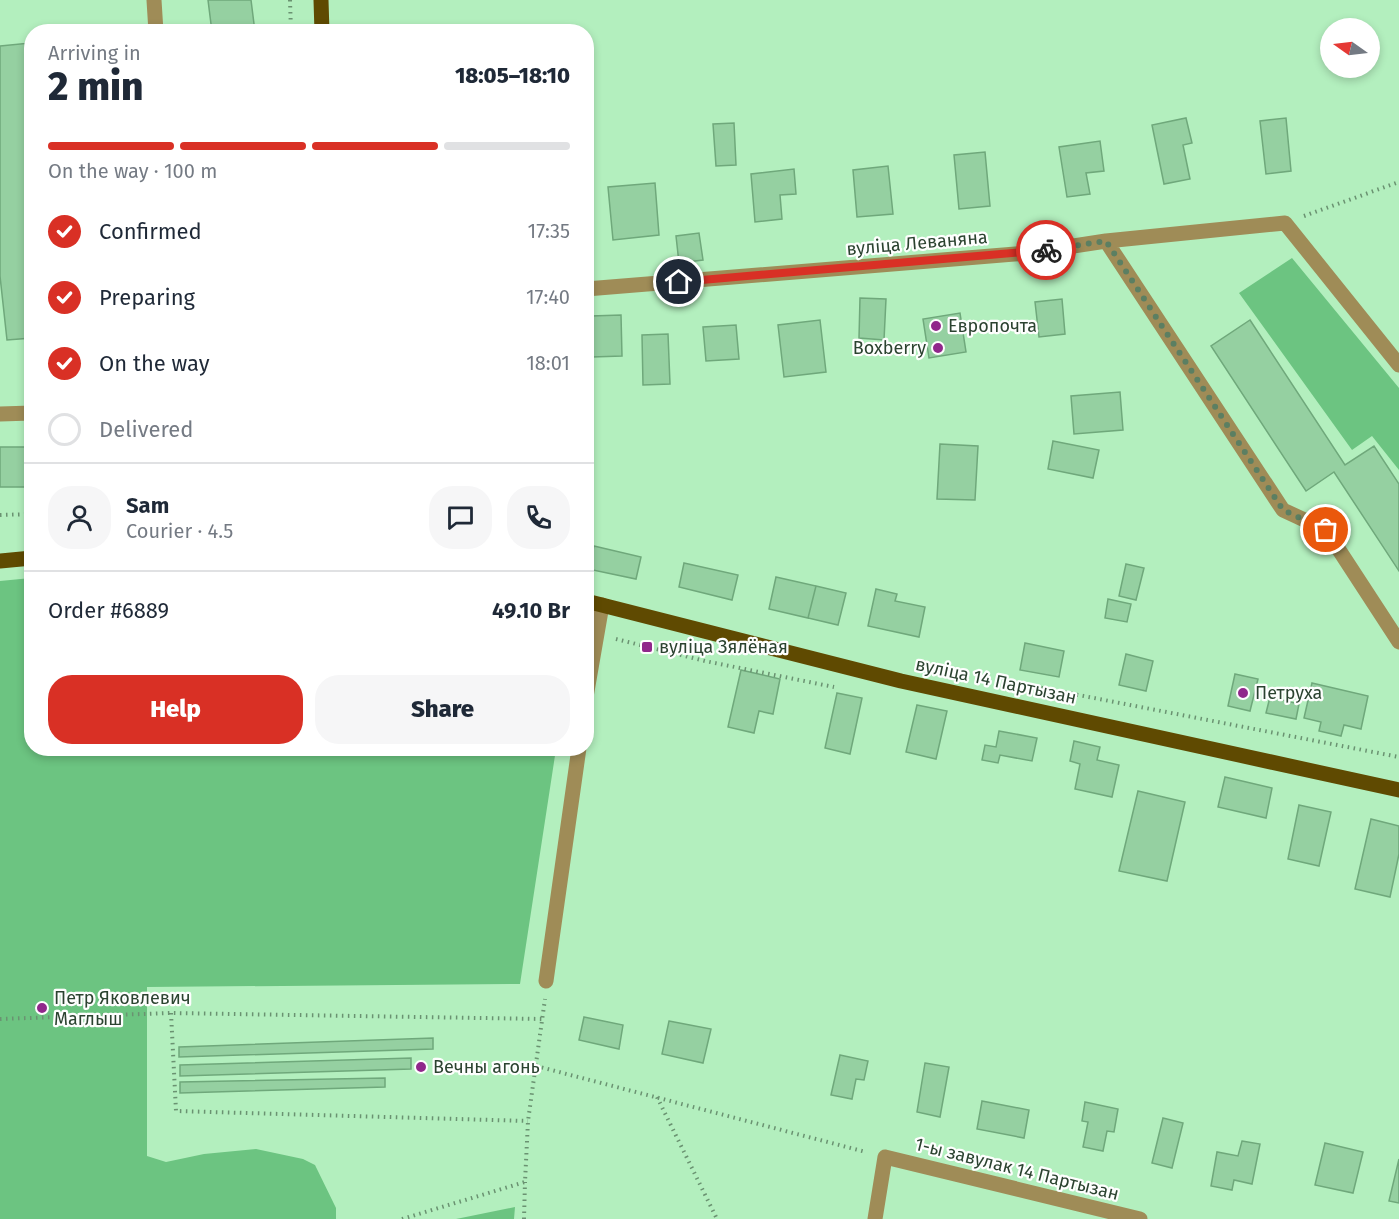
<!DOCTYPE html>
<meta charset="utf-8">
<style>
:root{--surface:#fff;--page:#f6f6f7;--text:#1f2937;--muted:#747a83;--line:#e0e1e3;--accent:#d93025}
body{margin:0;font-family:"Fira Sans",sans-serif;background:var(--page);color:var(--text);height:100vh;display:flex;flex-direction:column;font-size:22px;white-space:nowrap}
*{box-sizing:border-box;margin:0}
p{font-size:20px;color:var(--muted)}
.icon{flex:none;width:33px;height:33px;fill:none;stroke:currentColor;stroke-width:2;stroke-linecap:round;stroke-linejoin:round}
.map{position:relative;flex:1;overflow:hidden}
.details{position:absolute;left:24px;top:24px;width:570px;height:732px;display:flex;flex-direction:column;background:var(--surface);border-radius:24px;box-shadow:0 3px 9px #0003}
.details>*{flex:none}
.needle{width:39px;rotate:284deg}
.fabs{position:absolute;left:1320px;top:18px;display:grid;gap:12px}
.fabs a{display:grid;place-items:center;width:60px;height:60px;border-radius:50%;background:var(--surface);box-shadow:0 3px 9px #0003;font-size:30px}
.pin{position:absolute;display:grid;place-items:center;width:51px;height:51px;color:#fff;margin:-26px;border:3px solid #fff;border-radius:50%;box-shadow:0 2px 6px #0007}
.courier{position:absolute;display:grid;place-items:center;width:60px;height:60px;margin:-30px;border:4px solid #d93025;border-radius:50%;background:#fff;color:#222;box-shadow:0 2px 8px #0007}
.summary em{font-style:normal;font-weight:800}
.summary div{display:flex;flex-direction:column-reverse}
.summary{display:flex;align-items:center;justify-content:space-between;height:102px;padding:0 24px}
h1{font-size:39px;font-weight:800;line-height:45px}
.bar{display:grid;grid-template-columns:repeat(4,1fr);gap:9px 6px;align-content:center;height:72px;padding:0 24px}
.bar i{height:8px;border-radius:4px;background:var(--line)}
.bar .on{background:var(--accent)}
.bar p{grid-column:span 4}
.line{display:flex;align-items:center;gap:15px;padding:0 24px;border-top:2px solid var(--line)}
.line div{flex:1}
.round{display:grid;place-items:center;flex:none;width:63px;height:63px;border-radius:24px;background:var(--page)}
ol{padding:0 24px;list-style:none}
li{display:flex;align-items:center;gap:18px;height:66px}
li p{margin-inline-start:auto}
li .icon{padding:6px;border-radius:50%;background:var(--accent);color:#fff;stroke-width:4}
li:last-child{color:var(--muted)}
li i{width:33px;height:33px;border:3px solid var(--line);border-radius:50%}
.action{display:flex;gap:12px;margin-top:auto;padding:12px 24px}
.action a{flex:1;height:69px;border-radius:24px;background:var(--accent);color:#fff;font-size:24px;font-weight:800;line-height:69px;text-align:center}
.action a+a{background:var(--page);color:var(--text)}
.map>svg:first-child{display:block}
.green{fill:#6cc481}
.building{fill:#95d0a1;stroke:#6fa87b;stroke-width:1.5}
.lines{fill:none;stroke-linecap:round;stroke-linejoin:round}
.path{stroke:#6a9271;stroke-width:4;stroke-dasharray:1.5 4.5;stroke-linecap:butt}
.minor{stroke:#9f8c57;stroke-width:15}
.major{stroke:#5f4a01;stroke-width:15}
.done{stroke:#5b7f62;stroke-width:6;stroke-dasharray:0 10.8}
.route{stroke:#d93025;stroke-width:8}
.poi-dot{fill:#90278b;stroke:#fefefe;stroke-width:2}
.labels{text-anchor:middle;stroke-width:4.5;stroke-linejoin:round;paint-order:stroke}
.street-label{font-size:18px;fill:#2b4330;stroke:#fefefe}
.poi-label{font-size:18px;fill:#2b4330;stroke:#fefefe;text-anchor:start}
</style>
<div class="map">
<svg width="1399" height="1219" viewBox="0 0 1399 1219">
<rect width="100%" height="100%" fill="#b3efbe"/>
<path class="green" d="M 1292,258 L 1399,388 L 1399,470 L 1372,436 L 1352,450 L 1239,293 Z
M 31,578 L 32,748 L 556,749 L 520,984 L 147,987 L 147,1156 L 166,1162 L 204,1154 L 256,1149 L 303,1159 L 315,1165 L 336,1208 L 336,1219 L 0,1219 L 0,581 Z
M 515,1207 L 514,1219 L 456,1219 Z"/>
<path class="building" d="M 208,0 L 251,0 L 255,32 L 212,32 Z
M 30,43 L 32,59 L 32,338 L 7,340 L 0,276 L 0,46 Z
M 1186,118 L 1192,143 L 1183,145 L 1190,179 L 1164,184 L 1152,125 Z
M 1286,118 L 1291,171 L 1266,174 L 1260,121 Z
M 734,123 L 736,165 L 716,166 L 713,124 Z
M 1100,141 L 1104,171 L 1086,173 L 1090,194 L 1067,197 L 1059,147 Z
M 985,152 L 990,206 L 959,209 L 954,155 Z
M 888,166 L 893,214 L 857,217 L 853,170 Z
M 794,169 L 796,194 L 780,195 L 782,219 L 755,222 L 751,174 Z
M 655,183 L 659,235 L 613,240 L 608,187 Z
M 699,233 L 703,260 L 679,263 L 676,236 Z
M 860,298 L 886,299 L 884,340 L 859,338 Z
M 1062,299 L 1065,334 L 1039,337 L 1035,302 Z
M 960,313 L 966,352 L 929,358 L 923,319 Z
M 621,315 L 622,356 L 592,357 L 591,316 Z
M 820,320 L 826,372 L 784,377 L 778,325 Z
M 1250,320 L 1345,465 L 1374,446 L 1399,484 L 1399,571 L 1334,472 L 1306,491 L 1211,346 Z
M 736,325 L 739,359 L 706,361 L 703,327 Z
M 668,334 L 670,384 L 643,385 L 642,335 Z
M 1120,392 L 1123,430 L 1074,434 L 1071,396 Z
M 1053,441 L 1099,450 L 1093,478 L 1048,469 Z
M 940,444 L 978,446 L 975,500 L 937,499 Z
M 0,447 L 32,447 L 32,487 L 0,487 Z
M 594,546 L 641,557 L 636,579 L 588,569 Z
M 684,563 L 738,575 L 732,600 L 679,587 Z
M 1126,564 L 1144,568 L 1136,600 L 1119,596 Z
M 776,577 L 816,586 L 808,618 L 769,609 Z
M 816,586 L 846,593 L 838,625 L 808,618 Z
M 876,589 L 897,594 L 895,601 L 925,607 L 919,637 L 868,626 Z
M 1108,599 L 1131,604 L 1127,622 L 1105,618 Z
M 1025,643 L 1064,651 L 1059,677 L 1020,670 Z
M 1126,654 L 1153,661 L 1146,691 L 1119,685 Z
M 741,670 L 780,679 L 773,714 L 759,711 L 754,733 L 728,727 Z
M 1235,674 L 1258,679 L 1250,711 L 1228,706 Z
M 1312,683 L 1368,696 L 1361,729 L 1344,725 L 1341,736 L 1319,731 L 1321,722 L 1304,718 Z
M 837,693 L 862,698 L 850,754 L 825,748 Z
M 1270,697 L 1299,704 L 1296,719 L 1266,713 Z
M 917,705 L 947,711 L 936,759 L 906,752 Z
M 999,731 L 1037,738 L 1032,761 L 1000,755 L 998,763 L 982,760 L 985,745 L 996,747 Z
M 1074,741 L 1100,747 L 1097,760 L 1119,765 L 1112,797 L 1075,789 L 1080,764 L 1070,761 Z
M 1225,777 L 1272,788 L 1266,818 L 1218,807 Z
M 1138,791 L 1185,802 L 1167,881 L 1119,871 Z
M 1299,805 L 1331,812 L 1319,866 L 1288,859 Z
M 1371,819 L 1399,826 L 1399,854 L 1390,897 L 1355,889 Z
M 584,1017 L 623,1025 L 619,1049 L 579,1040 Z
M 669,1021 L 711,1029 L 703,1063 L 662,1054 Z
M 433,1038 L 433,1049 L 179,1057 L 179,1047 Z
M 840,1055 L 868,1061 L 864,1080 L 856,1079 L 852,1099 L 831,1095 Z
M 411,1058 L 411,1069 L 180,1076 L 180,1065 Z
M 925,1063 L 949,1067 L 940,1117 L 917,1112 Z
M 385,1078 L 385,1087 L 180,1093 L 180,1082 Z
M 982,1101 L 1029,1110 L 1024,1138 L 977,1129 Z
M 1085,1102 L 1118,1109 L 1114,1132 L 1107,1131 L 1103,1151 L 1083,1147 L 1088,1122 L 1082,1121 Z
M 1163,1118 L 1183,1123 L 1172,1168 L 1152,1163 Z
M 1242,1141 L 1260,1144 L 1252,1184 L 1234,1180 L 1232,1190 L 1211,1186 L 1217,1152 L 1238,1156 Z
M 1325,1143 L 1363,1152 L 1353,1193 L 1315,1185 Z
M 1399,1159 L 1399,1203 L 1389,1201 Z"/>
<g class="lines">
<path class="path" d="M 290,0 L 291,32
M 1304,216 L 1399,182
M 0,515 L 32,514
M 616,639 L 705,661 L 834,687
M 1006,681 L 1399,757
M 171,1013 L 176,1111 L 528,1121
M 0,1019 L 171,1013 L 543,1019
M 536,1066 L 866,1152
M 657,1097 L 717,1219
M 402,1219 L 525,1182 L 528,1121 L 545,999
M 524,1219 L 525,1182"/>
<path class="minor" d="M 154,0 L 156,32
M 1106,241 L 1283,510 L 1326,530 L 1399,642
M 586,289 L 1028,253 L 1106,241 L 1285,223 L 1399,365
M 0,414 L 32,413
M 586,697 L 602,605
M 546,981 L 579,748
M 875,1219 L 885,1157 L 1140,1219"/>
<path class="major" d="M 321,0 L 322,32
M 0,561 L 32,558
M 586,601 L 901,681 L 1399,790"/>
</g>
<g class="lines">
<path class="done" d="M 1046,250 L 1106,241 L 1283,510 L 1326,530"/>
<path class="route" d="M 679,282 L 1046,250"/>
</g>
<g class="poi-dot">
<circle cx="936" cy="326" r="6"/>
<circle cx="938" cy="348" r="6"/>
<rect x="641" y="641" width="12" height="12" rx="3"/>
<circle cx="1243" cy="693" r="6"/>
<circle cx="42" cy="1008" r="6"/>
<circle cx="421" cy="1067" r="6"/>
</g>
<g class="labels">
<g class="street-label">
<text transform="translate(917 243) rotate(-5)" y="6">вуліца Леваняна</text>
<text transform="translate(996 681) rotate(12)" y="6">вуліца 14 Партызан</text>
<text transform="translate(1017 1169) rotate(14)" y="6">1-ы завулак 14 Партызан</text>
</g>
<g class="poi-label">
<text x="948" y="332">Европочта</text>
<text x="926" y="354" text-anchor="end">Boxberry</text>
<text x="659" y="653">вуліца Зялёная</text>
<text x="1255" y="699">Петруха</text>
<text x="54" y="1004">Петр Яковлевич<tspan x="54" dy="21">Маглыш</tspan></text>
<text x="433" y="1073">Вечны агонь</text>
</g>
</g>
</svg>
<div class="fabs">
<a><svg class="needle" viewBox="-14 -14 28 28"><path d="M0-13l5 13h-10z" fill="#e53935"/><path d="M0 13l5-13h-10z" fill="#747a83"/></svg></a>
</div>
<div class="pin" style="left:1326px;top:530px;background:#ea580c"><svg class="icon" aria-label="bag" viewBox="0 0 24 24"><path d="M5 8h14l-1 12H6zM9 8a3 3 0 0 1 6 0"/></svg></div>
<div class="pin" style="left:679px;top:282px;background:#1f2937"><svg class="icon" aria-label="home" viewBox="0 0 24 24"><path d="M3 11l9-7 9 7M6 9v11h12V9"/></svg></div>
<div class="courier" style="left:1046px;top:250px"><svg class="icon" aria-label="bike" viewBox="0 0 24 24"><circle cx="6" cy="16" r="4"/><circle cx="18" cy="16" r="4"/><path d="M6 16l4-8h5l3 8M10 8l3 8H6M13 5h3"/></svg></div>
<section class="details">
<div class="summary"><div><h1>2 min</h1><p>Arriving in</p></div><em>18:05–18:10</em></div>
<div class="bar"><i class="on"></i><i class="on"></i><i class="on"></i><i></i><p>On the way · 100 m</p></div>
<ol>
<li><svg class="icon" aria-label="check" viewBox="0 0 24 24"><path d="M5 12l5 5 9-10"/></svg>Confirmed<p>17:35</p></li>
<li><svg class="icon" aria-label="check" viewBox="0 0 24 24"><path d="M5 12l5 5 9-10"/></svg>Preparing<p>17:40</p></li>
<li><svg class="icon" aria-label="check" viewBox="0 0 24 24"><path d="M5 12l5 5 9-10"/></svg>On the way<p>18:01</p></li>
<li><i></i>Delivered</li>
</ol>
<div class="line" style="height:108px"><a class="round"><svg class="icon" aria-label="person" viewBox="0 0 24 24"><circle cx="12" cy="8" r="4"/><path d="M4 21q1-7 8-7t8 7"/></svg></a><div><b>Sam</b><p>Courier · 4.5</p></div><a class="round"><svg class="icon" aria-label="chat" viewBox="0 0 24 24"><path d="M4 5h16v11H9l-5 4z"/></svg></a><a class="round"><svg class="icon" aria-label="phone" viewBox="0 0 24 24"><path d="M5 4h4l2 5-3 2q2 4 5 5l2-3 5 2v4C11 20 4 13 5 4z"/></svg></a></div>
<div class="line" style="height:78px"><div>Order #6889</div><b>49.10 Br</b></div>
<div class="action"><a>Help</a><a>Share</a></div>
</section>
</div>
